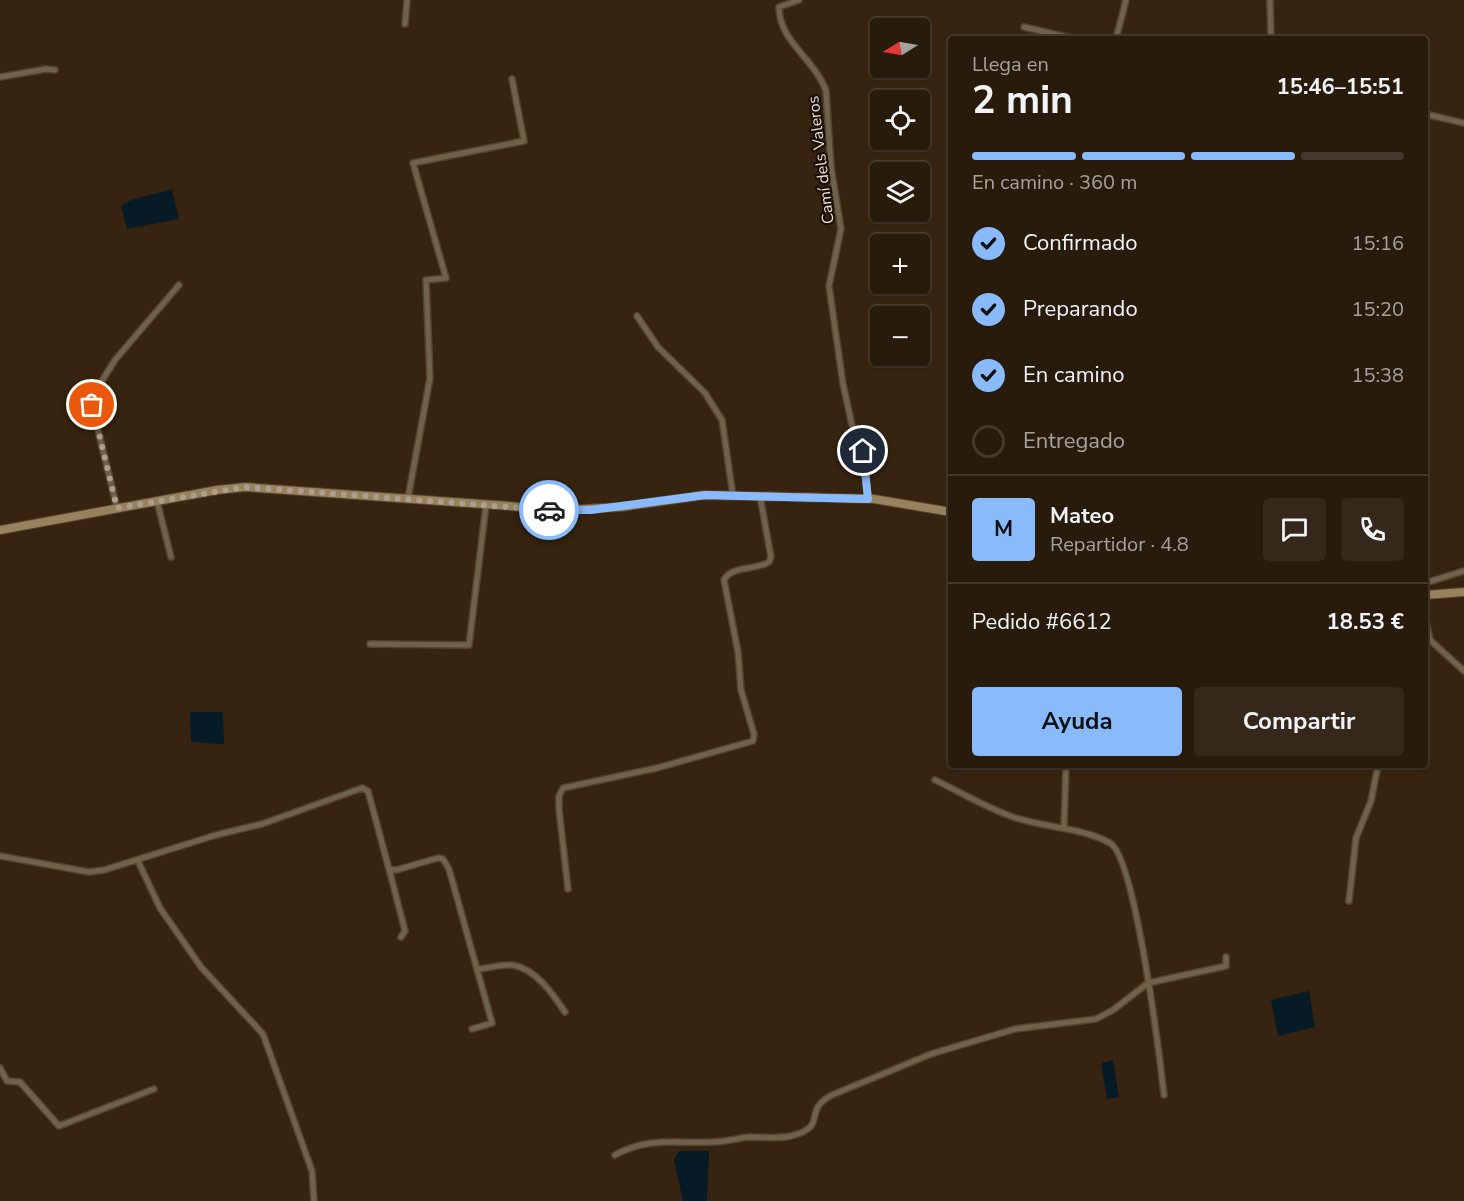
<!DOCTYPE html>
<html lang="es">
<meta charset="utf-8">
<style>
:root{--surface:#291b0c;--page:#35281a;--text:#f1f3f6;--muted:#a5a19d;--line:#45392d;--accent:#89bafc}
body{margin:0;font-family:"Nunito Sans",sans-serif;background:var(--page);color:var(--text);height:100vh;display:flex;flex-direction:column;font-size:22px;white-space:nowrap}
*{box-sizing:border-box;margin:0}
p{font-size:20px;color:var(--muted)}
.icon{flex:none;width:33px;height:33px;fill:none;stroke:currentColor;stroke-width:2;stroke-linecap:round;stroke-linejoin:round}
.map{position:relative;flex:1;overflow:hidden}
.sheet{position:absolute;left:948px;top:36px;width:480px;height:732px;display:flex;flex-direction:column;background:var(--surface);border-radius:6px;box-shadow:0 2px 4px #0004,0 0 0 2px var(--line)}
.sheet>*{flex:none}
.needle{width:39px;rotate:259deg}
.fabs{position:absolute;left:870px;top:18px;display:grid;gap:12px}
.fabs a{display:grid;place-items:center;width:60px;height:60px;border-radius:6px;background:var(--surface);box-shadow:0 2px 4px #0004,0 0 0 2px var(--line);font-size:30px}
.pin{position:absolute;display:grid;place-items:center;width:51px;height:51px;color:#fff;margin:-26px;border:3px solid #fff;border-radius:50%;box-shadow:0 2px 6px #0007}
.courier{position:absolute;display:grid;place-items:center;width:60px;height:60px;margin:-30px;border:4px solid #89bafc;border-radius:50%;background:#fff;color:#222;box-shadow:0 2px 8px #0007}
.overview em{font-style:normal;font-weight:700}
.overview div{display:flex;flex-direction:column-reverse}
.overview{display:flex;align-items:center;justify-content:space-between;height:102px;padding:0 24px}
h1{font-size:39px;font-weight:700;line-height:45px}
.bar{display:grid;grid-template-columns:repeat(4,1fr);gap:9px 6px;align-content:center;height:72px;padding:0 24px}
.bar i{height:8px;border-radius:4px;background:var(--line)}
.bar .current{background:var(--accent)}
.bar p{grid-column:span 4}
.line{display:flex;align-items:center;gap:15px;padding:0 24px;border-top:2px solid var(--line)}
.line div{flex:1}
.round{display:grid;place-items:center;flex:none;width:63px;height:63px;border-radius:6px;background:var(--page)}
ol{padding:0 24px;list-style:none}
li{display:flex;align-items:center;gap:18px;height:66px}
li p{margin-inline-start:auto}
li .icon{padding:6px;border-radius:50%;background:var(--accent);color:#111;stroke-width:4}
li:last-child{color:var(--muted)}
li i{width:33px;height:33px;border:3px solid var(--line);border-radius:50%}
.primary-button{display:flex;gap:12px;margin-top:auto;padding:12px 24px}
.primary-button a{flex:1;height:69px;border-radius:6px;background:var(--accent);color:#111;font-size:24px;font-weight:700;line-height:69px;text-align:center}
.primary-button a+a{background:var(--page);color:var(--text)}
.map>svg:first-child{display:block}
.water{fill:#061b26}
.lines{fill:none;stroke-linecap:round;stroke-linejoin:round}
.street-casing{stroke:#54422f;stroke-width:8}
.secondary-casing{stroke:#54422f;stroke-width:10}
.street{stroke:#6f624b;stroke-width:5}
.secondary{stroke:#96835d;stroke-width:8}
.done{stroke:#ad9e8f;stroke-width:6;stroke-dasharray:0 10.8}
.route{stroke:#89bafc;stroke-width:8}
.labels{text-anchor:middle;stroke-width:4.5;stroke-linejoin:round;paint-order:stroke}
.street-label{font-size:16px;fill:#ecdfd4;stroke:#180f07}
</style>
<div class="map">
<svg width="1464" height="1201" viewBox="0 0 1464 1201">
<rect width="100%" height="100%" fill="#372410"/>
<path class="water" d="M 172,189 L 179,219 L 127,229 L 121,206 L 131,200 Z
M 190,712 L 223,712 L 224,744 L 191,742 Z
M 1309,991 L 1315,1027 L 1278,1036 L 1271,1000 Z
M 1113,1060 L 1119,1097 L 1107,1099 L 1101,1063 Z
M 679,1151 L 709,1151 L 707,1201 L 683,1201 L 674,1160 Z"/>
<g class="lines">
<defs>
<path id="street" d="M 799,0 L 779,7 C 779,42 815,59 826,91 L 831,167 L 841,229 L 829,286 L 843,384 L 852,425 L 863,451 L 868,499
M 1270,0 L 1271,39
M 405,24 L 407,0
M 1024,27 L 1075,39
M 1116,39 L 1126,0
M 0,77 L 46,69 L 55,70
M 1425,114 L 1464,123
M 637,316 L 658,347 L 705,393 L 722,420 L 733,496
M 408,498 L 430,378 L 426,280 L 446,278 L 413,163 L 524,141 L 512,79
M 157,501 L 171,557
M 117,508 L 92,405 L 98,387 L 115,360 L 179,285
M 1425,583 L 1464,571
M 1425,616 L 1430,640 L 1464,671
M 370,644 L 469,645 L 486,505
M 935,780 C 960,792 987,808 1013,817 C 1045,828 1081,827 1110,843 C 1135,856 1160,1059 1164,1095
M 1064,828 L 1066,765
M 0,856 L 89,872 L 104,870 L 216,835 L 262,824 L 362,788 L 368,791 L 389,869 L 396,870 L 438,858 L 443,859 L 449,869 L 492,1023 L 472,1029
M 138,861 L 160,908 L 201,967 L 263,1034 L 312,1171 L 314,1201
M 389,869 L 405,931 L 401,937
M 568,889 L 559,809 L 559,796 L 563,788 L 657,768 L 753,741 L 754,734 L 741,690 L 738,652 L 724,580 C 732,565 755,571 769,562 L 771,557 L 760,496
M 1349,901 L 1356,838 L 1371,801 L 1378,765
M 479,969 C 489,968 502,964 512,965 C 535,968 553,994 565,1012
M 0,1068 L 7,1081 L 20,1082 L 59,1126 L 154,1089
M 615,1155 C 649,1136 677,1144 713,1142 C 726,1142 737,1138 750,1137 C 763,1137 778,1139 791,1136 C 830,1126 801,1111 832,1095 L 931,1054 L 1015,1029 L 1096,1019 L 1113,1010 L 1148,983 L 1226,966 L 1226,957"/>
<path id="secondary" d="M 0,530 L 217,490 L 245,487 L 565,510 L 621,507 L 705,495 L 874,499 L 951,512
M 1425,595 L 1464,592"/>
</defs>
<use href="#street" class="street-casing"/>
<use href="#secondary" class="secondary-casing"/>
<use href="#street" class="street"/>
<use href="#secondary" class="secondary"/>
</g>
<g class="lines">
<path class="done" d="M 92,405 L 117,508 L 245,487 L 549,510"/>
<path class="route" d="M 549,510 L 591,510 L 705,495 L 868,499 L 863,451"/>
</g>
<g class="labels">
<g class="street-label">
<text transform="translate(820 160) rotate(-97)" y="6">Camí dels Valeros</text>
</g>
</g>
</svg>
<div class="fabs">
<a><svg class="needle" viewBox="-14 -14 28 28"><path d="M0-13l5 13h-10z" fill="#e53935"/><path d="M0 13l5-13h-10z" fill="#a5a19d"/></svg></a>
<a><svg class="icon" aria-label="locate" viewBox="0 0 24 24"><circle cx="12" cy="12" r="6"/><path d="M12 2v4M12 18v4M2 12h4M18 12h4"/></svg></a>
<a><svg class="icon" aria-label="layers" viewBox="0 0 24 24"><path d="M12 4l9 5-9 5-9-5zM3 14l9 5 9-5"/></svg></a>
<a>+</a>
<a>−</a>
</div>
<div class="pin" style="left:92px;top:405px;background:#ea580c"><svg class="icon" aria-label="bag" viewBox="0 0 24 24"><path d="M5 8h14l-1 12H6zM9 8a3 3 0 0 1 6 0"/></svg></div>
<div class="pin" style="left:863px;top:451px;background:#1f2937"><svg class="icon" aria-label="home" viewBox="0 0 24 24"><path d="M3 11l9-7 9 7M6 9v11h12V9"/></svg></div>
<div class="courier" style="left:549px;top:510px"><svg class="icon" aria-label="car" viewBox="0 0 24 24"><path d="M5 17H2v-5l4-1 3-4h7l3 4 3 1v5h-3M9 17h6M6 11h13"/><circle cx="7" cy="17" r="2"/><circle cx="17" cy="17" r="2"/></svg></div>
<section class="sheet">
<div class="overview"><div><h1>2 min</h1><p>Llega en</p></div><em>15:46–15:51</em></div>
<div class="bar"><i class="current"></i><i class="current"></i><i class="current"></i><i></i><p>En camino · 360 m</p></div>
<ol>
<li><svg class="icon" aria-label="check" viewBox="0 0 24 24"><path d="M5 12l5 5 9-10"/></svg>Confirmado<p>15:16</p></li>
<li><svg class="icon" aria-label="check" viewBox="0 0 24 24"><path d="M5 12l5 5 9-10"/></svg>Preparando<p>15:20</p></li>
<li><svg class="icon" aria-label="check" viewBox="0 0 24 24"><path d="M5 12l5 5 9-10"/></svg>En camino<p>15:38</p></li>
<li><i></i>Entregado</li>
</ol>
<div class="line" style="height:108px"><b class="round" style="background:var(--accent);color:#111">M</b><div><b>Mateo</b><p>Repartidor · 4.8</p></div><a class="round"><svg class="icon" aria-label="chat" viewBox="0 0 24 24"><path d="M4 5h16v11H9l-5 4z"/></svg></a><a class="round"><svg class="icon" aria-label="phone" viewBox="0 0 24 24"><path d="M5 4h4l2 5-3 2q2 4 5 5l2-3 5 2v4C11 20 4 13 5 4z"/></svg></a></div>
<div class="line" style="height:78px"><div>Pedido #6612</div><b>18.53 €</b></div>
<div class="primary-button"><a>Ayuda</a><a>Compartir</a></div>
</section>
</div>
